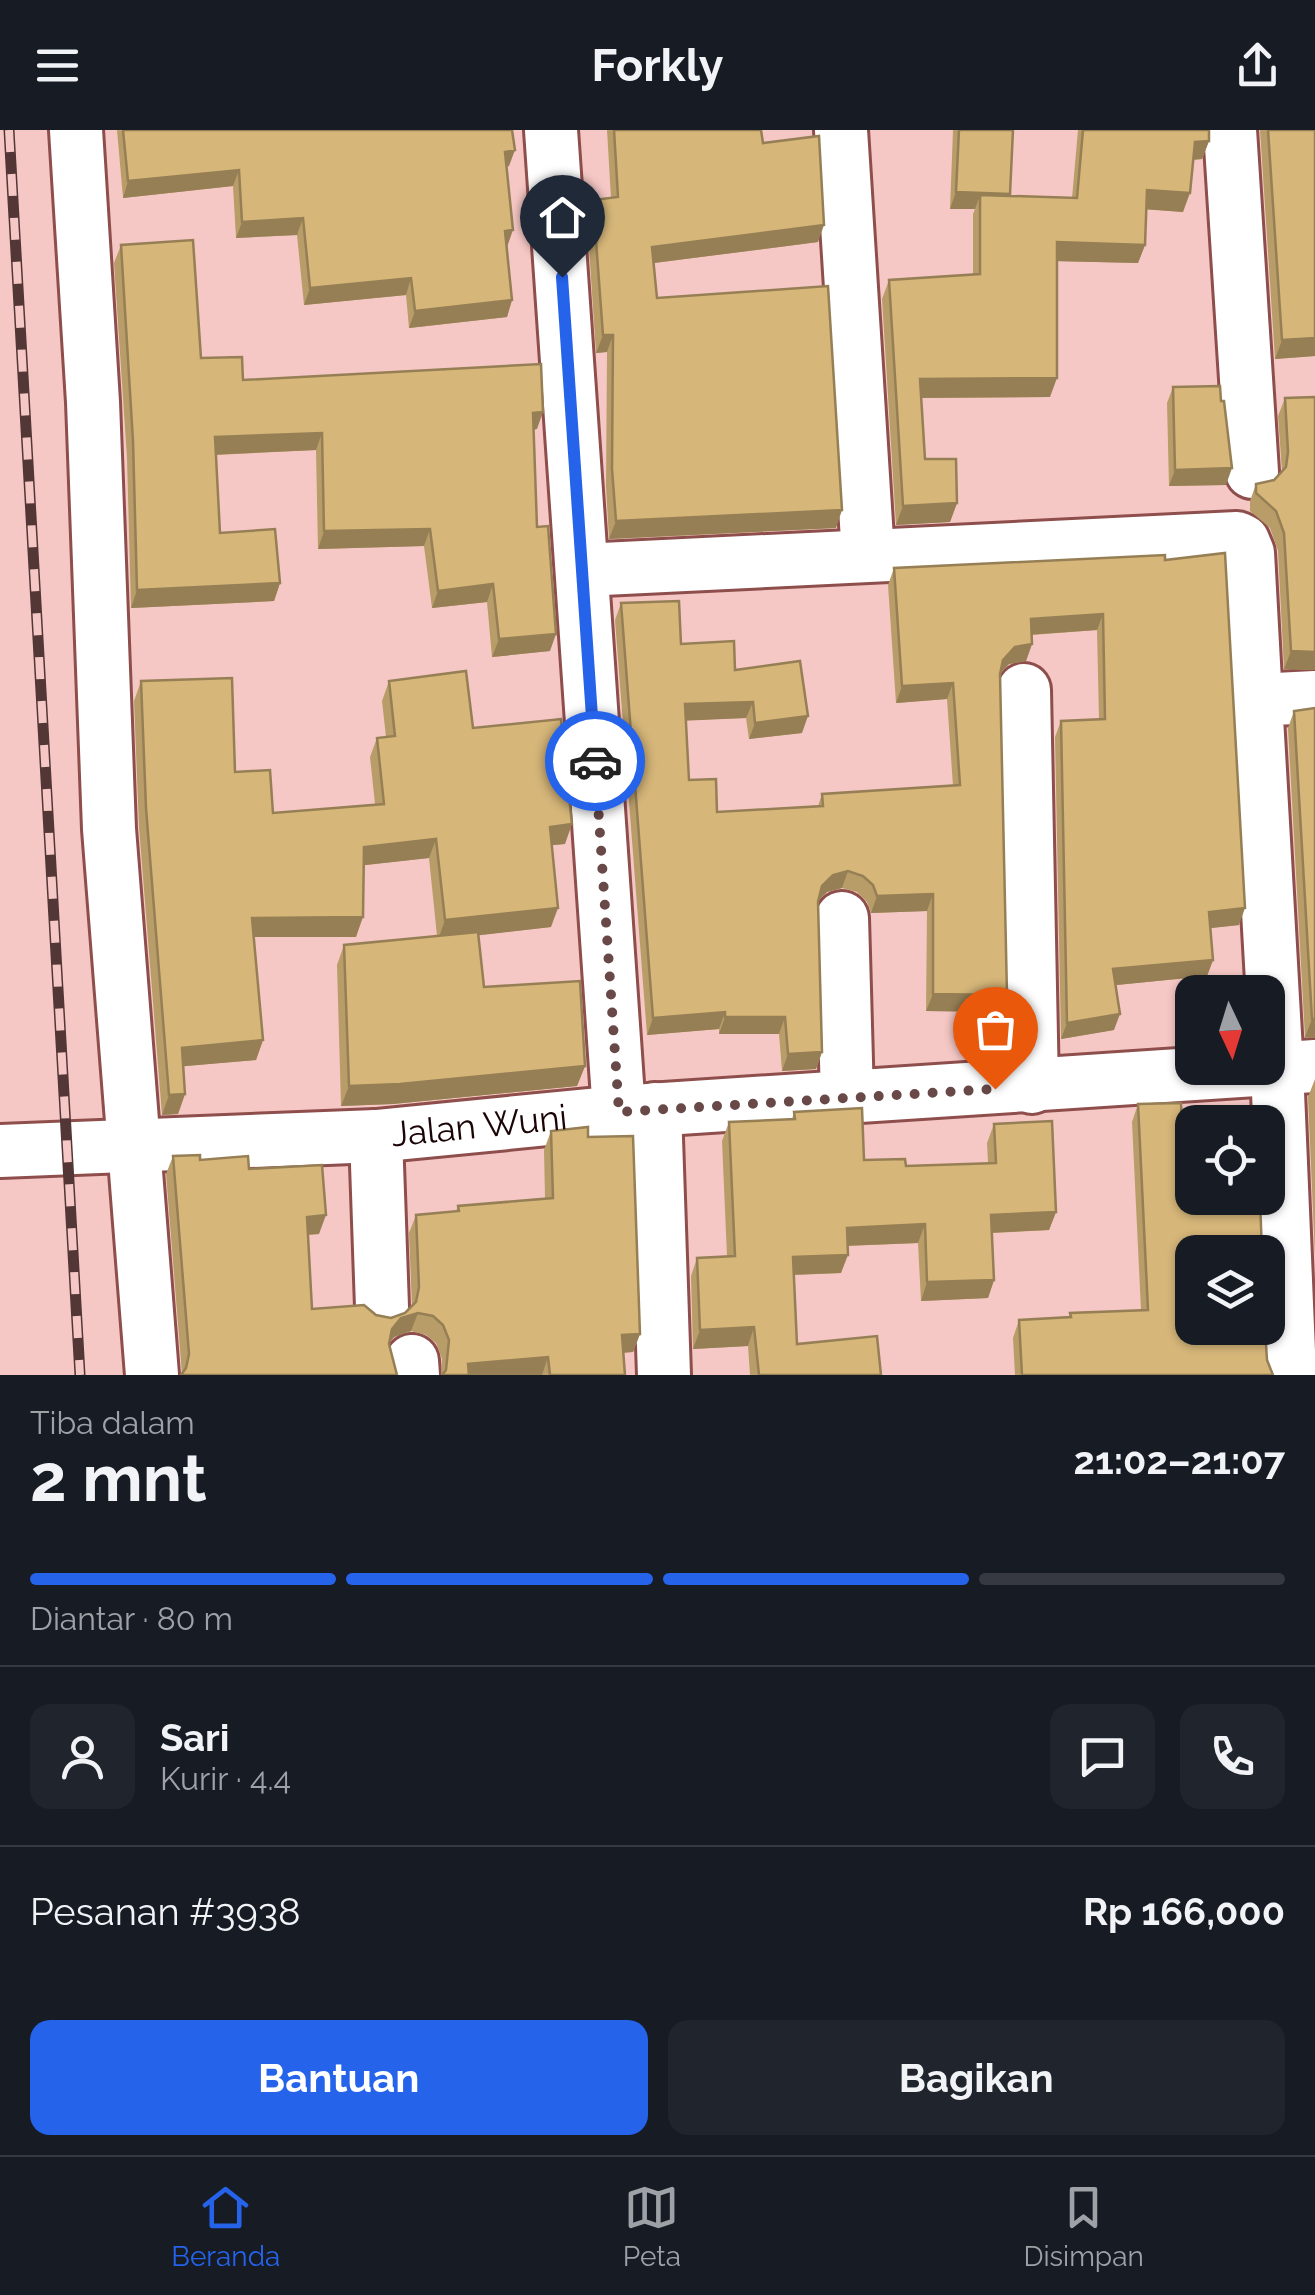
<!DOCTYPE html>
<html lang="id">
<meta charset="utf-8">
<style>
:root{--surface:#171b24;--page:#20242c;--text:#f1f3f6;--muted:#9ea1a6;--line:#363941;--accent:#2563eb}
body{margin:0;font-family:Raleway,sans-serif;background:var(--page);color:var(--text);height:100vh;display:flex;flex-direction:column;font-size:38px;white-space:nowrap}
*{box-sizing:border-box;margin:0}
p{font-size:32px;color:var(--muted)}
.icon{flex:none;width:55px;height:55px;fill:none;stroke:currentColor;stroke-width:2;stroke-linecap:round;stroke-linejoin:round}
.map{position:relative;height:1245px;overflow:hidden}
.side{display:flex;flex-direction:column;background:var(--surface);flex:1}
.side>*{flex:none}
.needle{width:65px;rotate:176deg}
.buttons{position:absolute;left:1175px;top:845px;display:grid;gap:20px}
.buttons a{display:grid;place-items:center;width:110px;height:110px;border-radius:20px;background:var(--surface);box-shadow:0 2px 8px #0004;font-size:50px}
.pin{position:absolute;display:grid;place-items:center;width:85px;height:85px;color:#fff;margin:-102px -42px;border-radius:50% 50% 50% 0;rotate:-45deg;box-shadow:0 0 10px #0007}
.pin .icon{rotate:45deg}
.courier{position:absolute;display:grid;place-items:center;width:100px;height:100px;margin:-50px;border:8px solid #2563eb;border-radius:50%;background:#fff;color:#222;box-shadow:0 2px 12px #0007}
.head em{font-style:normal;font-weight:700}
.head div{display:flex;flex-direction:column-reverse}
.head{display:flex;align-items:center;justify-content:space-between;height:170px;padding:0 30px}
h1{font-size:65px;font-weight:700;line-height:75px}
.bar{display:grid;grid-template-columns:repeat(4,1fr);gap:15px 10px;align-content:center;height:120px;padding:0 30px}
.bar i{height:12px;border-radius:8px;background:var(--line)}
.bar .selected{background:var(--accent)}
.bar p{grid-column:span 4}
.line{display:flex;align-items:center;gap:25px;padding:0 30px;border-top:2px solid var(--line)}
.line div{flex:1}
.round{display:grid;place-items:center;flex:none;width:105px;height:105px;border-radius:20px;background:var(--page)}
.cta{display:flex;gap:20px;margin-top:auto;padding:20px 30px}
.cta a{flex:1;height:115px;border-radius:20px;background:var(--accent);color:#fff;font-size:40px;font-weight:700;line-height:115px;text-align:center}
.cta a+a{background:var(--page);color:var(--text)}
header{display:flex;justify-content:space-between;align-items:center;height:130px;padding:0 30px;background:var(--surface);font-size:45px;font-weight:700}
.tab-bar{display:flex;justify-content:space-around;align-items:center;height:140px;border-top:2px solid var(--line);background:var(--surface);font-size:28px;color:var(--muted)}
.tab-bar a{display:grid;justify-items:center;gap:5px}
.tab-bar .selected{color:var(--accent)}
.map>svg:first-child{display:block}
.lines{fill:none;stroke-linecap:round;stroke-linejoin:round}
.minor-casing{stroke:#8e4e4c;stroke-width:58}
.minor{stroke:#fff;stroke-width:52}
.rail-casing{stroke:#533636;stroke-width:11}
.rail{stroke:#f6c8c5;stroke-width:8;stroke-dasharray:22;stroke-linecap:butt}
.wall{fill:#b89d68}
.shaded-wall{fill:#967f55}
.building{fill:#d6b679;stroke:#967f55;stroke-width:2.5}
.done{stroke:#684948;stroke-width:10;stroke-dasharray:0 18}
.route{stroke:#2563eb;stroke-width:12}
.labels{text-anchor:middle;stroke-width:8;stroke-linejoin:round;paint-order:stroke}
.street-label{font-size:35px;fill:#1b0405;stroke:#f6c8c5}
</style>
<header><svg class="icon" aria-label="menu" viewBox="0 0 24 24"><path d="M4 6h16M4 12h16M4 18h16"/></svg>Forkly<svg class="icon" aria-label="share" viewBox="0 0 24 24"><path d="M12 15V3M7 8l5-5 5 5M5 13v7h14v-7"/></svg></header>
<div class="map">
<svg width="1315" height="1245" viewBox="0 0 1315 1245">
<rect width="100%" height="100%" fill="#f6c8c5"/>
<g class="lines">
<defs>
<g id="minor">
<path d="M 76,0 L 93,272 L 109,699 L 152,1245"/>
<path d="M 551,0 L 619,982"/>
<path d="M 841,0 L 868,425"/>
<path d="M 1230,0 L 1252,342"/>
<path d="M 582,440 L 1237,408 L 1243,411 L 1248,423 L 1256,570"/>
<path d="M 1024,560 L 1032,957"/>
<path d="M 842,788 L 847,967"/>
<path d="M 655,979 L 664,1245"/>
<path d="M 376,1006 L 382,1177"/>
<path id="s1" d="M 0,1021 L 376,1006 L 619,982 L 1315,936"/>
<path d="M 412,1231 L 413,1245"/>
<path d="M 1290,1245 L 1277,939 L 1256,570 L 1315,567"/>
</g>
</defs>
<use href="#minor" class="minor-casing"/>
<use href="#minor" class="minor"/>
<defs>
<path id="rail" d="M 9,0 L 80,1245"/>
</defs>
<use href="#rail" class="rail-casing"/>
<use href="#rail" class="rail"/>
</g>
<path class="wall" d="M 117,0 L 509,36 L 506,37 L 507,116 L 512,170 L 507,187 L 409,198 L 406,165 L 304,175 L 297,105 L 236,108 L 233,56 L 123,68 Z
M 607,0 L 761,0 L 763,13 L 818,112 L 654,133 L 657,168 L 836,398 L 609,409 L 606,356 L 607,222 L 596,223 L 587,87 L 593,70 L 611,68 Z
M 953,0 L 1013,0 L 1009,66 L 1072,68 L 1078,0 L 1209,0 L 1209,11 L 1202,29 L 1193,30 L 1183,82 L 1147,79 L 1145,115 L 1138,133 L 1057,131 L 1050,267 L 921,268 L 925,329 L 957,373 L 950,392 L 896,395 L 882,169 L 889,150 L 973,144 L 973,84 L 975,79 L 950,79 Z
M 1260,0 L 1315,0 L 1315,226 L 1275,229 Z
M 121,115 L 201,228 L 243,250 L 537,299 L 533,300 L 537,397 L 550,521 L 492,527 L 487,472 L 432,478 L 424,416 L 318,419 L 316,320 L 216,325 L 220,403 L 280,453 L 274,471 L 131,478 L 127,328 L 114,133 Z
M 1173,257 L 1226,355 L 1169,356 L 1167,273 Z
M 1315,267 L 1315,540 L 1284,539 L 1278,421 L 1270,398 L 1250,381 L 1250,371 L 1256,354 L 1274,350 L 1282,341 L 1278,286 L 1285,268 Z
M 1165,425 L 1239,795 L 1210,798 L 1213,830 L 1207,846 L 1116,855 L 1114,900 L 1061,909 L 1055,607 L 1061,591 L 1099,589 L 1097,500 L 1032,505 L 1032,514 L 1026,531 L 1009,534 L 1000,544 L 1007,865 L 1000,882 L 926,881 L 927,781 L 871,783 L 867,772 L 857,762 L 842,758 L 827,762 L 818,771 L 822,922 L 816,939 L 782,941 L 779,904 L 719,904 L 719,899 L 647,905 L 615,490 L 621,473 L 681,514 L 735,540 L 802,603 L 749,609 L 746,588 L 686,590 L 689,650 L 717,682 L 818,676 L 822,664 L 953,656 L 947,569 L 896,573 L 888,455 L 894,438 Z
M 141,551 L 273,683 L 375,674 L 370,627 L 377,608 L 386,607 L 382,571 L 389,551 L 473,598 L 565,714 L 552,715 L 551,797 L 478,805 L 484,857 L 585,936 L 577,956 L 393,974 L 341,976 L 337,835 L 344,815 L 437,806 L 429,728 L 364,735 L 356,807 L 254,807 L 263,910 L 256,930 L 184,936 L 185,964 L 178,984 L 162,985 L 139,697 L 134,571 Z
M 1294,581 L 1315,908 L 1305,907 L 1288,598 Z
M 1315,949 L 1315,1127 L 1308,967 Z
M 1138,974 L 1185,1073 L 1267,1230 L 1273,1245 L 1015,1245 L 1013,1208 L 1019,1190 L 1069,1187 L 1070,1183 L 1141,1180 L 1132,992 Z
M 794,982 L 864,1030 L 906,1036 L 988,1033 L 987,1013 L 994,994 L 1056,1082 L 1049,1100 L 992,1103 L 994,1150 L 988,1168 L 921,1171 L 918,1113 L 847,1116 L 841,1143 L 794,1145 L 797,1214 L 881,1245 L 750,1245 L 748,1216 L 693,1219 L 691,1146 L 697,1128 L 727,1126 L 722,1011 L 729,992 L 792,989 Z
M 551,1001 L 588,1007 L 640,1204 L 633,1222 L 623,1223 L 625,1245 L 441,1245 L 442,1229 L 436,1213 L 426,1205 L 411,1201 L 394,1207 L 389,1213 L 182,1244 L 166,1044 L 173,1026 L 249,1039 L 319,1104 L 308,1105 L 312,1179 L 376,1185 L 391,1188 L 405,1183 L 412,1176 L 409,1103 L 416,1085 L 456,1081 L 458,1076 L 545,1068 L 544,1020 Z"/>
<path class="shaded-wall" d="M 1209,11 L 1202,29 L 1188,30 L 1195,12 Z
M 515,20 L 509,36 L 499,38 L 505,22 Z
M 239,40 L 233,56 L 123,68 L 128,51 Z
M 1147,60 L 1190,63 L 1183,82 L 1141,79 Z
M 956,62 L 1010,64 L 1004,80 L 980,65 L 975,79 L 950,79 Z
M 303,88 L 297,105 L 236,108 L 242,92 Z
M 824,95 L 818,112 L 646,134 L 652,117 Z
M 513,100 L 507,117 L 505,101 Z
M 1057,112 L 1145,115 L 1138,133 L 1050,131 Z
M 411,148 L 406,165 L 304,175 L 310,158 Z
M 512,170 L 507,187 L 409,198 L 415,181 Z
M 603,205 L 613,205 L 607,222 L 596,223 Z
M 1315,208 L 1315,226 L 1275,229 L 1282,210 Z
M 1057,248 L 1050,267 L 913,268 L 920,249 Z
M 543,282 L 537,299 L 526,300 L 533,283 Z
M 322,303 L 316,320 L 208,325 L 215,307 Z
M 1232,338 L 1226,355 L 1169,356 L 1175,340 Z
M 957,373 L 950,392 L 896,395 L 903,376 Z
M 842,380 L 836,398 L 609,409 L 616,391 Z
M 430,399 L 424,416 L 318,419 L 324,401 Z
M 280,453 L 274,471 L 131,478 L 137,460 Z
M 493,454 L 487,472 L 432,478 L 438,461 Z
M 1103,484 L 1097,500 L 1025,505 L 1031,489 Z
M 556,504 L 550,521 L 492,527 L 499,509 Z
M 1032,514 L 1026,531 L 1009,534 L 997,546 L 1003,530 L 1015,517 Z
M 1291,521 L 1315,522 L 1315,540 L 1284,539 Z
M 953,553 L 947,569 L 896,573 L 902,556 Z
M 753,572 L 746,588 L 679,591 L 685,574 Z
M 808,586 L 802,603 L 749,609 L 755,593 Z
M 572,694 L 565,714 L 543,716 L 550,697 Z
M 436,709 L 429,728 L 357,736 L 364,717 Z
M 848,741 L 842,758 L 827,762 L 816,773 L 822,756 L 833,745 Z
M 933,764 L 927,781 L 871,783 L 877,766 Z
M 558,778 L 551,797 L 438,810 L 445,790 Z
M 1245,778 L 1239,795 L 1203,799 L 1209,782 Z
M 363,787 L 356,807 L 245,807 L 252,788 Z
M 1213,830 L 1207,846 L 1107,856 L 1113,839 Z
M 933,864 L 1007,865 L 1000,882 L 926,881 Z
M 725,882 L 719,899 L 647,905 L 653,888 Z
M 1120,884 L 1114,900 L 1061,909 L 1067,893 Z
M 725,887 L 785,887 L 779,904 L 719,904 Z
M 1312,889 L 1315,889 L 1315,908 L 1305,907 Z
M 263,910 L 256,930 L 175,937 L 182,918 Z
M 822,922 L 816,939 L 782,941 L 788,924 Z
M 585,936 L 577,956 L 393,974 L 341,976 L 349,956 Z
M 185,964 L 178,984 L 162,985 L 169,965 Z
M 1056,1082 L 1049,1100 L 985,1103 L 991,1085 Z
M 326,1085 L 319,1104 L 300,1105 L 307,1087 Z
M 925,1094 L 918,1113 L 840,1116 L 847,1098 Z
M 848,1125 L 841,1143 L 786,1145 L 793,1127 Z
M 994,1150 L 988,1168 L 921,1171 L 927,1152 Z
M 418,1183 L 411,1201 L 394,1207 L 386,1217 L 392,1199 L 401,1188 Z
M 754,1197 L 748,1216 L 693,1219 L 700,1200 Z
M 640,1204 L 633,1222 L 615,1223 L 622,1205 Z
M 548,1227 L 542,1245 L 464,1245 L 468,1234 Z"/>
<path class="building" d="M 123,0 L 512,0 L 515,20 L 505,22 L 513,100 L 505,101 L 512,170 L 415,181 L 411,148 L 310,158 L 303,88 L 242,92 L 239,40 L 128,51 Z
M 614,0 L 761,0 L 763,13 L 819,6 L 824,95 L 652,117 L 657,168 L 828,156 L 842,380 L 616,391 L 612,339 L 613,205 L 603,205 L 593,70 L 618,67 Z
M 959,0 L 1013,0 L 1010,64 L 956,62 Z
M 1083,0 L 1209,0 L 1209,11 L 1195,12 L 1190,63 L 1147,60 L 1145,115 L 1057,112 L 1057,248 L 920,249 L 925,329 L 956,329 L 957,373 L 903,376 L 889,150 L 980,144 L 980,65 L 1077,68 Z
M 1268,0 L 1315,0 L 1315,208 L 1282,210 Z
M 193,110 L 201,228 L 242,227 L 243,250 L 541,234 L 543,282 L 533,283 L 537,397 L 548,396 L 556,504 L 499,509 L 493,454 L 438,461 L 430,399 L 324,401 L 322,303 L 215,307 L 220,403 L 275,399 L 280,453 L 137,460 L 133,311 L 121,115 Z
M 1220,256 L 1221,271 L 1224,271 L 1232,338 L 1175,340 L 1173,257 Z
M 1315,267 L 1315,522 L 1291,521 L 1284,403 L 1276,381 L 1256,363 L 1256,354 L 1274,350 L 1286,337 L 1288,322 L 1285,268 Z
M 1225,423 L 1245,778 L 1209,782 L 1213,830 L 1113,839 L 1120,884 L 1067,893 L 1061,591 L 1105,589 L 1103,484 L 1031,489 L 1032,514 L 1015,517 L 1003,530 L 1000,544 L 1007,865 L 933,864 L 933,764 L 877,766 L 873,755 L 863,746 L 848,741 L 833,745 L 822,756 L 818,772 L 822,922 L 788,924 L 785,887 L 725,887 L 725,882 L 653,888 L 621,473 L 679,471 L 681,514 L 734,511 L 735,540 L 800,531 L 808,586 L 755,593 L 753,572 L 685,574 L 689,650 L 716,649 L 717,682 L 823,676 L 822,664 L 960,655 L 953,553 L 902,556 L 894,438 L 1165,425 L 1165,430 Z
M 466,541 L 473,598 L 561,589 L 572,694 L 550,697 L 558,778 L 445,790 L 436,709 L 364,717 L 363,787 L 252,788 L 263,910 L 182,918 L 185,964 L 169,965 L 146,678 L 141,551 L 232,548 L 235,642 L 270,640 L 273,683 L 384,674 L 377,608 L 395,606 L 389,551 Z
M 1315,578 L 1315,889 L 1312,889 L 1294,581 Z
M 478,802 L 484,857 L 580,851 L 585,936 L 400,954 L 349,956 L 344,815 Z
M 1249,849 L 1250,862 L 1202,862 L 1201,854 Z
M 1181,973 L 1185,1073 L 1260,1070 L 1262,1122 L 1192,1122 L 1192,1198 L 1265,1198 L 1267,1230 L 1273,1245 L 1022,1245 L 1019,1190 L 1071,1187 L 1070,1183 L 1148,1180 L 1138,974 Z
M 862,978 L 864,1030 L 905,1029 L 906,1036 L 996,1033 L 994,994 L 1052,991 L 1056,1082 L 991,1085 L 994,1150 L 927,1152 L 925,1094 L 847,1098 L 848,1125 L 793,1127 L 797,1214 L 877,1206 L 881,1245 L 759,1245 L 754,1197 L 700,1200 L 697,1128 L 735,1126 L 729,992 L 795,989 L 794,982 Z
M 588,997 L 588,1007 L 633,1006 L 640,1204 L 622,1205 L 625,1245 L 550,1245 L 548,1227 L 468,1234 L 469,1245 L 442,1245 L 446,1240 L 449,1210 L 443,1195 L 433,1186 L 418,1183 L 401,1188 L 392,1199 L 389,1214 L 397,1245 L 181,1245 L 186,1238 L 189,1224 L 173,1026 L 200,1025 L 200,1030 L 248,1026 L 249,1039 L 322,1035 L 326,1085 L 307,1087 L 312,1179 L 364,1175 L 376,1185 L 391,1188 L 405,1183 L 416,1172 L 419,1157 L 416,1085 L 459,1081 L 458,1076 L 553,1068 L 551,1001 Z"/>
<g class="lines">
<path class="done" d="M 595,631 L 619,982 L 995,959"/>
<path class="route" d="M 562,147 L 595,631"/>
</g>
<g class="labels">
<g class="street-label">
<text dy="12" stroke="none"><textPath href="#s1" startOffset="480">Jalan Wuni</textPath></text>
</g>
</g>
</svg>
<div class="buttons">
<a><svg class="needle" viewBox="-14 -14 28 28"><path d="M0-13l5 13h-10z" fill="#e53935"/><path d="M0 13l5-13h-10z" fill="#9ea1a6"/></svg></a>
<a><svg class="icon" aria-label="locate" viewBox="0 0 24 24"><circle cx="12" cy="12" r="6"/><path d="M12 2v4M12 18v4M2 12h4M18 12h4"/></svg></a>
<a><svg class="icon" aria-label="layers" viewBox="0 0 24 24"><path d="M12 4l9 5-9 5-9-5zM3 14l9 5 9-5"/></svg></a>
</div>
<div class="pin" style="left:995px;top:959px;background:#ea580c"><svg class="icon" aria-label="bag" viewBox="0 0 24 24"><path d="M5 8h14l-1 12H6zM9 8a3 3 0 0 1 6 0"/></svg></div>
<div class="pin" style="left:562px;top:147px;background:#1f2937"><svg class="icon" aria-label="home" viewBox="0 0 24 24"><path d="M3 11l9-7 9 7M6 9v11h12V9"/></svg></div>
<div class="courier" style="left:595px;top:631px"><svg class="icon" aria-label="car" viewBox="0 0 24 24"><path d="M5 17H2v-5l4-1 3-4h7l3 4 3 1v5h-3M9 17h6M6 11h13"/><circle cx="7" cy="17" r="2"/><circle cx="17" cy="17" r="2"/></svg></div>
</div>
<section class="side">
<div class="head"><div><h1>2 mnt</h1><p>Tiba dalam</p></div><em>21:02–21:07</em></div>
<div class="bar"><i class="selected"></i><i class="selected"></i><i class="selected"></i><i></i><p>Diantar · 80 m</p></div>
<div class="line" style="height:180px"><a class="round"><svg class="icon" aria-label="person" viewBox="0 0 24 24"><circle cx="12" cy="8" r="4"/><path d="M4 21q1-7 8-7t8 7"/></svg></a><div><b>Sari</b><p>Kurir · 4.4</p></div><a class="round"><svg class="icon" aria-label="chat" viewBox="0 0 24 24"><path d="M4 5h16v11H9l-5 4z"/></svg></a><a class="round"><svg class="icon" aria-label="phone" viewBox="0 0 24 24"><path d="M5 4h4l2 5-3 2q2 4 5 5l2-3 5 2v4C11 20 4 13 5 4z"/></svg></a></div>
<div class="line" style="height:130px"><div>Pesanan #3938</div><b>Rp 166,000</b></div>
<div class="cta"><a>Bantuan</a><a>Bagikan</a></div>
</section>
<nav class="tab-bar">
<a class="selected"><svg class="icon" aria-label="home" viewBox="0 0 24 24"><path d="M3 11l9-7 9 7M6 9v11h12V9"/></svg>Beranda</a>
<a><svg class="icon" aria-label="map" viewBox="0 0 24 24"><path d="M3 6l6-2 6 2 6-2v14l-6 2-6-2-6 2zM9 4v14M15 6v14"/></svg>Peta</a>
<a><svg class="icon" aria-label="saved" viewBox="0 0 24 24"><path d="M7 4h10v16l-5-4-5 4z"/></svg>Disimpan</a>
</nav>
